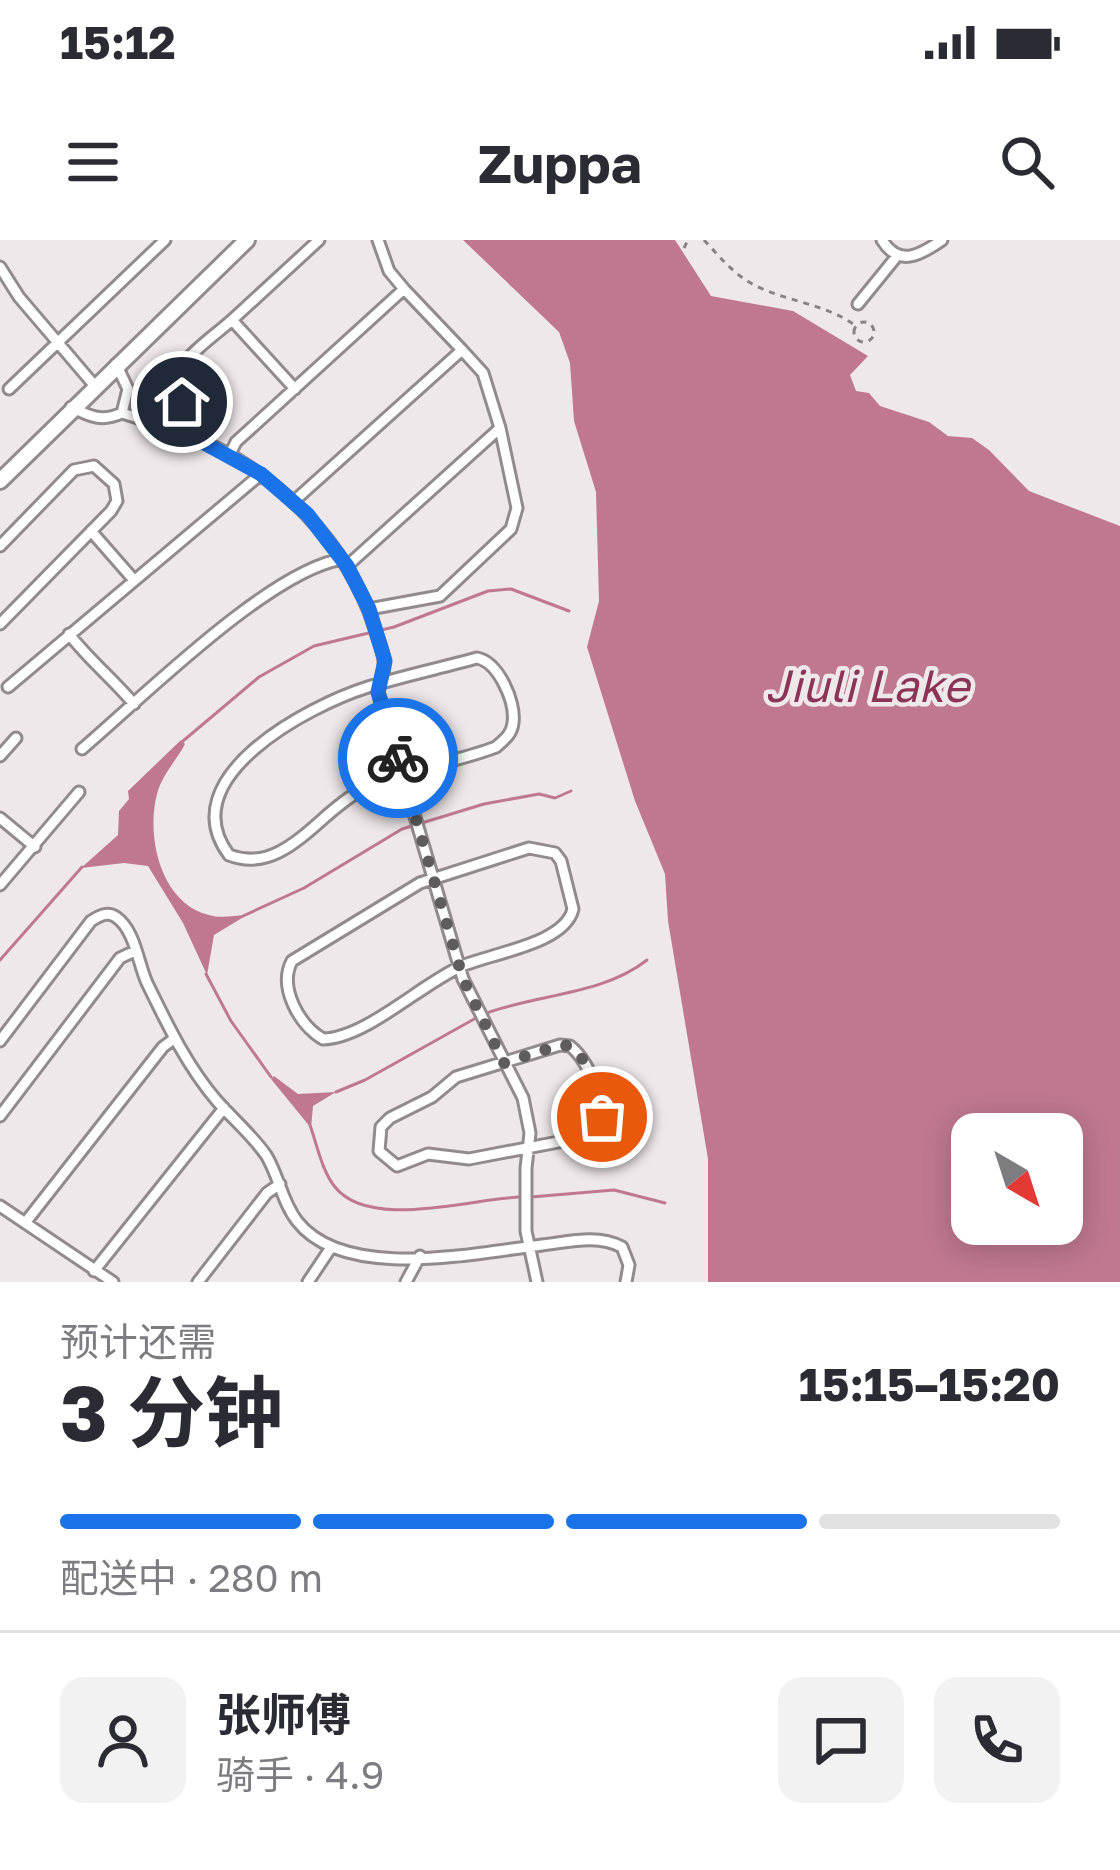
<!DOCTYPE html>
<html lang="zh">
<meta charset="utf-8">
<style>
:root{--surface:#fff;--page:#f2f2f3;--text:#2b2b33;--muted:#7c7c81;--line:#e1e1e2;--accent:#1a73e8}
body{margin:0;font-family:"Golos Text","Noto Sans SC",sans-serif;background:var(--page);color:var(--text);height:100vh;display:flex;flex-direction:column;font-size:45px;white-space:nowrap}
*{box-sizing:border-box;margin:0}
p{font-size:39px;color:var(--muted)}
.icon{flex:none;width:66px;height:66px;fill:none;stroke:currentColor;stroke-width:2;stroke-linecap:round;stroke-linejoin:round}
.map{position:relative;height:1042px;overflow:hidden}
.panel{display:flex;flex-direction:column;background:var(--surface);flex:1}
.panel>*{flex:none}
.needle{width:78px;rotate:141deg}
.fabs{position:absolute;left:951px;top:873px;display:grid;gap:24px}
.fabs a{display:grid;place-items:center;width:132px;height:132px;border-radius:24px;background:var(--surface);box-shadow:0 6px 30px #0003;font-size:60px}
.pin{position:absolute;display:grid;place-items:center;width:102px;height:102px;color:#fff;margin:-51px;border:6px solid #fff;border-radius:50%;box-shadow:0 3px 12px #0007}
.courier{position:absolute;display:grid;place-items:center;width:120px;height:120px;margin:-60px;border:9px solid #1a73e8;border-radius:50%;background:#fff;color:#222;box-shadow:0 3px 15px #0007}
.summary em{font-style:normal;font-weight:700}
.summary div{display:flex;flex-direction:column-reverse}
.summary{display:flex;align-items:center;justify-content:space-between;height:204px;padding:0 60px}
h1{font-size:78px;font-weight:700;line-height:90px}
.bar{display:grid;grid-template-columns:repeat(4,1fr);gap:18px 12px;align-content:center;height:144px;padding:0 60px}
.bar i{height:15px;border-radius:9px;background:var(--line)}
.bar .on{background:var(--accent)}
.bar p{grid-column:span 4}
.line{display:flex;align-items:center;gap:30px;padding:0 60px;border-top:3px solid var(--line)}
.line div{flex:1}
.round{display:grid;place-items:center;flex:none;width:126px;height:126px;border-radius:24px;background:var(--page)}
.status{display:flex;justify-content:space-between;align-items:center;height:84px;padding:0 60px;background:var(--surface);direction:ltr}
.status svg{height:33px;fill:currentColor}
header{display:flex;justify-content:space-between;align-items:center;height:156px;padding:0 60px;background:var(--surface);font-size:54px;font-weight:700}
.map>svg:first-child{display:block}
.water{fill:#bf7890;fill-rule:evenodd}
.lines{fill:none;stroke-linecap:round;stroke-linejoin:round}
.stream{stroke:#bf7890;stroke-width:3}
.minor-casing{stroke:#928b8d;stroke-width:15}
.primary-casing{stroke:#928b8d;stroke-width:20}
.path{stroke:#878384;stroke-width:3;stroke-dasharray:6 6;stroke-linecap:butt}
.minor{stroke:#fff;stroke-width:9}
.primary{stroke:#fff;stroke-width:14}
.done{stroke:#5f5c5d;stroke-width:12;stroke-dasharray:0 21.6}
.route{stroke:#1a73e8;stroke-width:15}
.labels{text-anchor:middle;stroke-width:9;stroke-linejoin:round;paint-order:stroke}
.water-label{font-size:45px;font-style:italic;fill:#8c3457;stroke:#efe8ea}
</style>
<div class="status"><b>15:12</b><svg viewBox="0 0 49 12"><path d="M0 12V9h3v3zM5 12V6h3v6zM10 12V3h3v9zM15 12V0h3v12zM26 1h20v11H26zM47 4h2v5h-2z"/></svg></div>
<header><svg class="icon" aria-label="menu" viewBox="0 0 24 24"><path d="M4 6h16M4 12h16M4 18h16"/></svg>Zuppa<svg class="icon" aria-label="search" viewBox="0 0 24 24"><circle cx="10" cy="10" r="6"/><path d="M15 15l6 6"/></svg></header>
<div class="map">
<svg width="1120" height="1042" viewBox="0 0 1120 1042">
<rect width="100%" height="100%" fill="#efe8ea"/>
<path class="water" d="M 463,0 L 675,0 L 711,56 L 793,71 L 868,116 L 850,135 L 856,151 L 869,153 L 880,166 L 929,182 L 948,196 L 972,198 L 989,210 L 1029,251 L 1120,286 L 1120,1042 L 708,1042 L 708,919 L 668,681 L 665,634 L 635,561 L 587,407 L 599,361 L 596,252 L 574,181 L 570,123 L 559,92 ZM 972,894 L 1062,894 L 1062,984 L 972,984 Z
M 181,500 L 185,504 C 176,521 162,535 157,554 C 146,596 160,663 209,675 C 221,679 236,675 247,675 L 214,695 L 207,735 L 183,683 L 148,626 L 124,623 L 81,628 L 118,595 L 119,571 L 129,559 L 128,551 Z
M 274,836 L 298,854 L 336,852 L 313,866 L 311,888 L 271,839 Z"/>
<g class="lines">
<path class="stream" d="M 183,501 L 259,437 L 314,406 L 394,387 L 488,351 L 511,349 L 569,371
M 243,676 L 304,648 L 402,589 L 484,564 L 539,554 L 555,558 L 571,551
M 0,720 L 82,627
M 206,734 L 231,781 L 271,837
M 484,774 C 536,754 603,755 647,720
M 336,852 L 365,840 L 476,778
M 310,885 C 317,905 322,931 335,947 C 370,991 473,958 521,957
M 531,957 L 614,950 L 665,963"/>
<defs>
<path id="minor" d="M 378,0 L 389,31 L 404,49
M 882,0 C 899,27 919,16 942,0
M 0,27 L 19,57 L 94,145
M 858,64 L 897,16
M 9,149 L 165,0
M 295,149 L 232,80 L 319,0
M 71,167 C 91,177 102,182 122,173 L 128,149 L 116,124
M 122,173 L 174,189 L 179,183 L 189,183 L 194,187 L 195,198 L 182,204 L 176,199 L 174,189
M 192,184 C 192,169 179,164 175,149 C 170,124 216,95 232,80
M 195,198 C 277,232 348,303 375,389 C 378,400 385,413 384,425 C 384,434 380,443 378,452 L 463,739 L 523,858 L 530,893 L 526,928 L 526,991 L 537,1042
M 229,216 L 236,202 L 404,49 L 462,110 L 293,262
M 91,291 L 133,339
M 0,306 L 74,230 L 94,226 L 114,244 L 117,261 L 111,271 L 0,384
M 347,326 L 500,188 L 483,133 L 462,110
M 369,369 L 440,356 L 511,289 L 517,268 L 500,188
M 69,394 C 89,420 113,439 134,464
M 477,418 C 498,422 516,461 513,483 C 512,494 504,500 496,507 C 452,524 402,529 360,551 C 318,573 283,636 229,615 C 171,538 308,466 368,447 C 403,436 441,428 477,418 Z
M 8,447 L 261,234
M 82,509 C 142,458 269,331 342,319
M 0,516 L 16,498
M 0,578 L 35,607
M 529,608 L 555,613 L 561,621 L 573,669 C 565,704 492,713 462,726 C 421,744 366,798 323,799 C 299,785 278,747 292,721 L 420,643 Z
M 0,645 L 79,552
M 0,801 L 91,681 C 99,676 107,671 116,677 C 135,690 138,723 147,743 C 167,784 187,826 217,861 C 233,879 252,895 266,915 C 279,936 282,962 297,981 C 344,1042 475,1013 542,1005 C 569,1002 597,994 622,1007 L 629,1025 L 626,1042
M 560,805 L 570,806 C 590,821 612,874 595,895 L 469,919 L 428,914 L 397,926 L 379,911 L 381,887 L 390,878 L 432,857 L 456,837 Z
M 0,876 L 120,718 L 135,711
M 0,966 L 113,1042
M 25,983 L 163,807 L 175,798
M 94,1031 L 224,868
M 198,1042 L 267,953 L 280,944
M 308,1042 L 330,1009
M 406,1042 L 420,1016"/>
<path id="primary" d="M 0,241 L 247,0"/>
</defs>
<use href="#minor" class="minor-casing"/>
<use href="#primary" class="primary-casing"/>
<path class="path" d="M 704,0 C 720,17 734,35 756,46 C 789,62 826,64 856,86
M 684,8 L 688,0
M854 92a10 10 0 1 1 20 0a10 10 0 1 1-20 0Z"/>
<use href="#minor" class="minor"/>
<use href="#primary" class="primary"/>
</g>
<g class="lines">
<path class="done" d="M 398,518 L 463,739 L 504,823 L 560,805 L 570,806 L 587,824 L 602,877"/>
<path class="route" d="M 182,162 L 194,178 L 195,198 L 261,234 L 308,275 L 347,326 L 369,369 L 385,421 L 378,452 L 398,518"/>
</g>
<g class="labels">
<g class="water-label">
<text x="867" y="462">Jiuli Lake</text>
</g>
</g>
</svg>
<div class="fabs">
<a><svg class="needle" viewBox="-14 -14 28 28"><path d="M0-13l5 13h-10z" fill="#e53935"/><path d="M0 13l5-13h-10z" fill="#7c7c81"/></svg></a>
</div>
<div class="pin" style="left:602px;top:877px;background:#ea580c"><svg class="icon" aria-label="bag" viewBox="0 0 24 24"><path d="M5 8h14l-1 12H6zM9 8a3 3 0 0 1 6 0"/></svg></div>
<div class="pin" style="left:182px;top:162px;background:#1f2937"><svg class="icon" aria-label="home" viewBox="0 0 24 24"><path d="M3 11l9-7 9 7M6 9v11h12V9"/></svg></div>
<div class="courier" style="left:398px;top:518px"><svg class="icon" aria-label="bike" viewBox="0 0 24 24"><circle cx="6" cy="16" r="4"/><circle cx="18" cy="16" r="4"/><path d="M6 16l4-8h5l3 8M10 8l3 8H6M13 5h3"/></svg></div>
</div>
<section class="panel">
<div class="summary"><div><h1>3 分钟</h1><p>预计还需</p></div><em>15:15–15:20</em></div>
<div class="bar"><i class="on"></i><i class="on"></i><i class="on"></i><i></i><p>配送中 · 280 m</p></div>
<div class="line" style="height:216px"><a class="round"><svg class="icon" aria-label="person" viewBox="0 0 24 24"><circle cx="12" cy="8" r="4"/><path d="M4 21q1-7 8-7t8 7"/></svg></a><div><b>张师傅</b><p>骑手 · 4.9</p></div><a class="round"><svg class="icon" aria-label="chat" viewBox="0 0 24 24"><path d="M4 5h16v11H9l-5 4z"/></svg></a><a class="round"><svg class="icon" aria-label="phone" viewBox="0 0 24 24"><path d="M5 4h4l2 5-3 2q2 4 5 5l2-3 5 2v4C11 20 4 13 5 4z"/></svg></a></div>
</section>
